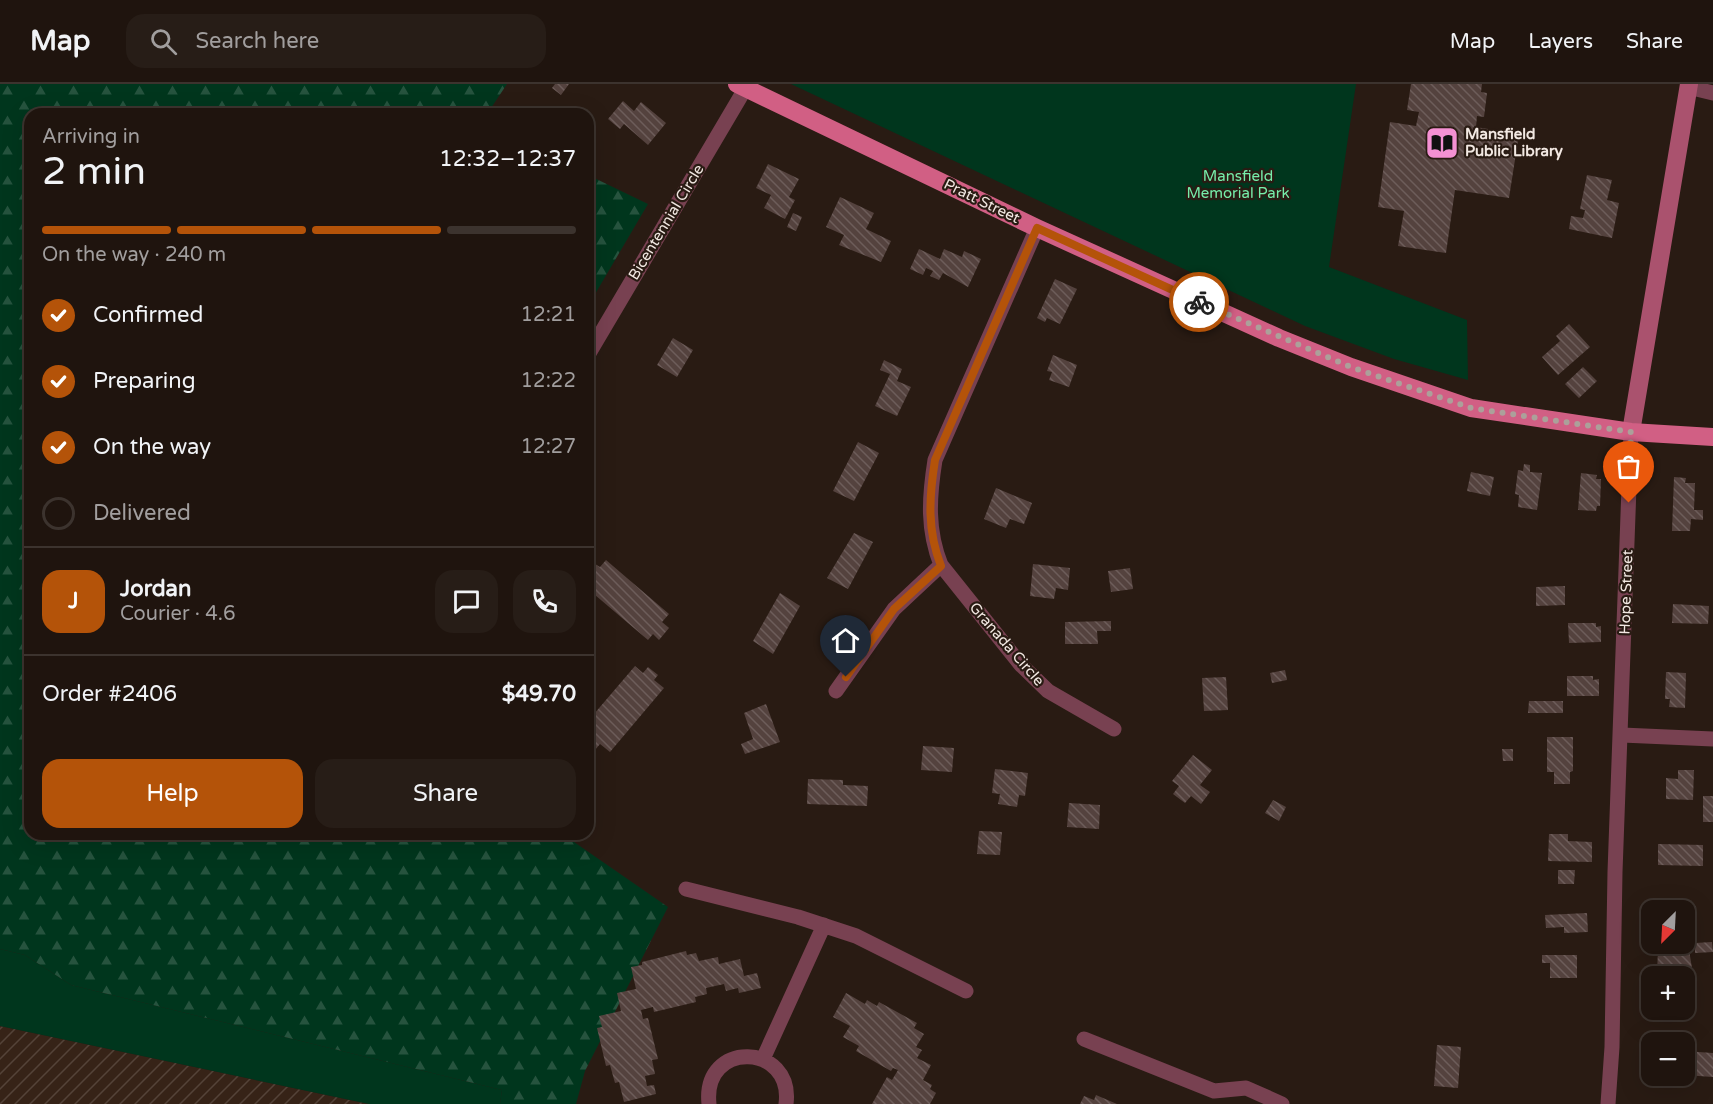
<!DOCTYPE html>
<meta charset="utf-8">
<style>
:root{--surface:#1f140e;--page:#271d17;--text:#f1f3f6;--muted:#a19e9e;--line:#3c332e;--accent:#b45309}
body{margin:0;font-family:"Varela Round",sans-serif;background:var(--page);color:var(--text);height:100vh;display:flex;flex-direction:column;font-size:22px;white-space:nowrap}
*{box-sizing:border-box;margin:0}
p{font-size:20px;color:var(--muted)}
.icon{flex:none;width:33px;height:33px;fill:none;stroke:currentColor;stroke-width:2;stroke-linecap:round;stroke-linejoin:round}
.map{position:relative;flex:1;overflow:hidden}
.sheet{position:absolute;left:24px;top:24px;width:570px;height:732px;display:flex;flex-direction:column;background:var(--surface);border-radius:18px;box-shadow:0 6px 24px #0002,0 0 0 2px var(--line)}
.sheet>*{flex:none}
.needle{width:39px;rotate:204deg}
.tools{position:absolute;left:1641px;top:816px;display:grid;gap:12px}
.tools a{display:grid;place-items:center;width:54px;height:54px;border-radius:12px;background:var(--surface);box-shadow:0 6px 24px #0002,0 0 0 2px var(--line);font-size:30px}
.pin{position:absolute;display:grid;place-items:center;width:51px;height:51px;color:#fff;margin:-62px -26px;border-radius:50% 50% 50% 0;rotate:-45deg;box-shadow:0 0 6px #0007}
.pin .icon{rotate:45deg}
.courier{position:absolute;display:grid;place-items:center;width:60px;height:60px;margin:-30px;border:4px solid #b45309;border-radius:50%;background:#fff;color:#222;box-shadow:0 2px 8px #0007}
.overview em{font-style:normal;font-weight:600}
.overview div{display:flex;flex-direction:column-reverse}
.overview{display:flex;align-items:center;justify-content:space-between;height:102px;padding:0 18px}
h1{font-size:39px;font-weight:600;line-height:45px}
.bar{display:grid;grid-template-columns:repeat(4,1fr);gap:9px 6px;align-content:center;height:72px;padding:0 18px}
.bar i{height:8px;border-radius:4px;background:var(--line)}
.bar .on{background:var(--accent)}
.bar p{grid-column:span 4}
.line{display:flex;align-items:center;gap:15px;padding:0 18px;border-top:2px solid var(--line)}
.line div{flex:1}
.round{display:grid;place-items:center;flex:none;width:63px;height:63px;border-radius:18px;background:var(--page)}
ol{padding:0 18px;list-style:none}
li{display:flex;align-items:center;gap:18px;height:66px}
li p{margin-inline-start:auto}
li .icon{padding:6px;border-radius:50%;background:var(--accent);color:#fff;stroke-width:4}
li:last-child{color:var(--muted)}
li i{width:33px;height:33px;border:3px solid var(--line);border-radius:50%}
.action{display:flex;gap:12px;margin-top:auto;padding:12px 18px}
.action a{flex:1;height:69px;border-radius:18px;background:var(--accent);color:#fff;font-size:24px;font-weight:600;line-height:69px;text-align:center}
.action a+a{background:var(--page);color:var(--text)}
header{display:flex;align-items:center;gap:36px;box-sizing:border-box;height:84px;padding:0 30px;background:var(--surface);border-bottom:2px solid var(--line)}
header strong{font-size:28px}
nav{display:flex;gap:33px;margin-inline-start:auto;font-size:21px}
.search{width:420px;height:54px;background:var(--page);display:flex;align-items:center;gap:15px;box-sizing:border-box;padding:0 21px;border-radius:18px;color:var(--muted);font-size:22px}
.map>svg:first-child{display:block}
.industrial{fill:url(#industrial-furrows)}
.green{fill:#00361d}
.forest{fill:url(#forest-firs)}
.building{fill:url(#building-back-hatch)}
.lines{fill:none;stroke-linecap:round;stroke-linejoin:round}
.minor{stroke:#784151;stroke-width:15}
.secondary{stroke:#aa526e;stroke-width:18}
.primary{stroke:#d15f84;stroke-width:18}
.done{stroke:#aca09a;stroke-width:6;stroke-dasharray:0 10.8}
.route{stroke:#b45309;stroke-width:8}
.labels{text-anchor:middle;stroke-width:4.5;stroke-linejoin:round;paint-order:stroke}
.poi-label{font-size:15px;font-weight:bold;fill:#f2e8e2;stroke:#291b13;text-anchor:start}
.park-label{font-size:15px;fill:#76edaa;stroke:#291b13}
.street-label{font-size:15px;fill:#f2e8e2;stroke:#291b13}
</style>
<header>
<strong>Map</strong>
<div class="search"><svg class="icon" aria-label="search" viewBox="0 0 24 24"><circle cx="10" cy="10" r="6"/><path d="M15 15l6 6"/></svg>Search here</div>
<nav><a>Map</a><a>Layers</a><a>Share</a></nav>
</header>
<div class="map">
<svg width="1713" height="1020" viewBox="0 0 1713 1020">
<defs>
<pattern id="industrial-furrows" width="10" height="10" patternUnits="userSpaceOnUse" patternTransform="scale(1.5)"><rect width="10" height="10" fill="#362317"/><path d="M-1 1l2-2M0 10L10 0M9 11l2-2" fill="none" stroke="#544338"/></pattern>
<pattern id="forest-firs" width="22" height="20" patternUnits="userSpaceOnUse" patternTransform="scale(1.5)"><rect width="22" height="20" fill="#00361d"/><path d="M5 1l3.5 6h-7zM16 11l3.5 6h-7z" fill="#26533e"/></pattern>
<pattern id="building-back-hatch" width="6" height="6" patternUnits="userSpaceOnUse" patternTransform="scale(1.5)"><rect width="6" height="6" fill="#54423e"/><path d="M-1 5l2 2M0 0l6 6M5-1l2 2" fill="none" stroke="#6d5d5a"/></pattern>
</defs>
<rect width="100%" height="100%" fill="#291b13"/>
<path class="industrial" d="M 0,942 L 369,1020 L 0,1020 Z"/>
<path class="green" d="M 791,0 L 1356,0 L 1329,183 L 1467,236 L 1468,296 L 1394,275 L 1305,242 Z
M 0,865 L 25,871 L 71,901 L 502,1006 L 500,1020 L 369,1020 L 0,942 Z"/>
<path class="forest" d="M 0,0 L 507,0 L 487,30 L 30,30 L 30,750 L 550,750 L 574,758 L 668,823 L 585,987 L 576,1020 L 500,1020 L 502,1006 L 71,901 L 25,871 L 0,865 Z
M 588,91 L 648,120 L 588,222 Z"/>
<path class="building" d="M 555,0 L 569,0 L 561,11 L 552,4 Z
M 1411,0 L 1482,0 L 1481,8 L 1487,9 L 1484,33 L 1477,32 L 1476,43 L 1519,50 L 1509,114 L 1455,106 L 1446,169 L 1398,162 L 1404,127 L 1378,123 L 1390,38 L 1416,42 L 1419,28 L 1407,26 Z
M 623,17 L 634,27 L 641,18 L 666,39 L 648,61 L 624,40 L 620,45 L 608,35 Z
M 768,80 L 799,95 L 789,113 L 795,116 L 785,135 L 764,124 L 771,111 L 756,104 Z
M 1587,91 L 1612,96 L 1607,116 L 1619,119 L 1612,154 L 1569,145 L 1571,132 L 1583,134 L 1585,126 L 1580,125 Z
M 840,113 L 874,129 L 866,145 L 891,157 L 881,178 L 839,161 L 844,151 L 826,143 Z
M 793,129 L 802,133 L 796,147 L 787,143 Z
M 919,165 L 940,175 L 944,165 L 962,173 L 964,167 L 981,175 L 968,203 L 943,189 L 939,196 L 930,192 L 933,187 L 926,184 L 923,191 L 910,185 Z
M 1055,195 L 1077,205 L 1060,240 L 1047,234 L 1045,238 L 1037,234 Z
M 1569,240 L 1590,263 L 1558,291 L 1542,273 L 1560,257 L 1556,252 Z
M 673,254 L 693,266 L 677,293 L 657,281 Z
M 1053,271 L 1077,281 L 1069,303 L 1049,296 L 1052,288 L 1047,287 Z
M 884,276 L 902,285 L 897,297 L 911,303 L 897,332 L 875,322 L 890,290 L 880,286 Z
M 1583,283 L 1597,297 L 1579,314 L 1565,300 Z
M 858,358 L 879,369 L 854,417 L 833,407 Z
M 1524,380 L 1530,381 L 1530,388 L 1542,389 L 1537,426 L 1518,423 L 1519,411 L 1515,410 L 1518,386 L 1523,387 Z
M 1471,388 L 1494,393 L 1490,412 L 1467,407 Z
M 1581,389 L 1597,391 L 1596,395 L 1601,395 L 1600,422 L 1597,422 L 1596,427 L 1578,426 Z
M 1674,393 L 1686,394 L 1685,399 L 1695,399 L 1694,426 L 1703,426 L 1703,436 L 1691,435 L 1690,447 L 1672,447 Z
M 996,404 L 1032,419 L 1024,440 L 1010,435 L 1006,444 L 984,435 Z
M 854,449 L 873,458 L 848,505 L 827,494 Z
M 606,476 L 669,530 L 662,538 L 669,544 L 659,556 L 653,550 L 648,556 L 588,505 L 588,488 L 595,480 L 600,483 Z
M 1033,480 L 1070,484 L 1068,506 L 1056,504 L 1054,515 L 1030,512 Z
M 1130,484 L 1133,505 L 1111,508 L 1108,487 Z
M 1565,502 L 1565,521 L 1536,522 L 1536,503 Z
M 780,509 L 800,522 L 773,570 L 753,557 Z
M 1673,520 L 1709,522 L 1708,540 L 1672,539 Z
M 1111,537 L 1111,547 L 1097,547 L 1098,560 L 1065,560 L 1065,538 Z
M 1568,539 L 1596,539 L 1596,543 L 1601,542 L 1601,558 L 1569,559 Z
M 635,582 L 643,589 L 648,583 L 658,591 L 654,596 L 664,604 L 610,668 L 600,660 L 595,666 L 588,659 L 588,637 Z
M 1285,586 L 1287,596 L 1272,599 L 1270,589 Z
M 1666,588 L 1686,589 L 1685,624 L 1669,623 L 1670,615 L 1665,615 Z
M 1567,592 L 1593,592 L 1593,596 L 1599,595 L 1599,612 L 1567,612 Z
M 1226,593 L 1228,626 L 1204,627 L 1202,594 Z
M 1529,617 L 1563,617 L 1563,629 L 1528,629 Z
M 766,620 L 780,658 L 745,670 L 741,660 L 753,655 L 744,629 Z
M 1547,653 L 1573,653 L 1573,687 L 1570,688 L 1570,700 L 1554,700 L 1554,688 L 1547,688 Z
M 923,662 L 954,664 L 952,688 L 921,686 Z
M 1502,665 L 1513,665 L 1513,677 L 1503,677 Z
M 1193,671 L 1212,686 L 1200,701 L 1210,708 L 1201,720 L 1191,712 L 1185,719 L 1173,710 L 1179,702 L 1172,697 Z
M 995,685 L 1028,689 L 1025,712 L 1019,711 L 1017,723 L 998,720 L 1000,710 L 992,709 Z
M 1678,686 L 1694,686 L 1693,716 L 1666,715 L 1666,694 L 1678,695 Z
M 808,695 L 843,696 L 843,701 L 868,702 L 867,722 L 807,720 Z
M 1703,712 L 1713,712 L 1713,738 L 1703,738 Z
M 1273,716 L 1286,723 L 1279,737 L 1265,729 Z
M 1069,719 L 1100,721 L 1099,745 L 1067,743 Z
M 979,747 L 1002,748 L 1000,771 L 977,770 Z
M 1549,750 L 1568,750 L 1568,757 L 1592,758 L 1592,778 L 1548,777 Z
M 1658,760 L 1703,761 L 1703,782 L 1658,781 Z
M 1558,786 L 1575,786 L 1574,800 L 1558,800 Z
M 1658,821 L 1696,822 L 1695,844 L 1684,844 L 1684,826 L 1658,826 Z
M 1587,829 L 1588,848 L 1564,849 L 1564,843 L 1546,844 L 1545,831 Z
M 1712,858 L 1713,868 L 1695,869 L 1695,859 Z
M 1658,866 L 1689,866 L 1692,884 L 1687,884 L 1687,889 L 1657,888 Z
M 686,867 L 687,871 L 696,869 L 699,877 L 718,873 L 719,880 L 740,875 L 744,892 L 757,889 L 761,904 L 739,909 L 738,904 L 726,907 L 724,900 L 706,904 L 707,910 L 695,913 L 696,918 L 654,928 L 653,923 L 641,926 L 643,935 L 648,934 L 658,975 L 652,976 L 655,990 L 645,992 L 647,1002 L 654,1001 L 656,1010 L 624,1018 L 619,998 L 615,999 L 610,981 L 606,982 L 597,944 L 602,943 L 599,932 L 621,927 L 617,909 L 636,905 L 631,883 L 642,881 L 642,878 Z
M 1542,871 L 1577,871 L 1577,894 L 1550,894 L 1550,879 L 1542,879 Z
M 846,909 L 865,920 L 867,916 L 877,922 L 879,918 L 917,939 L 914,944 L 924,950 L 916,963 L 922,966 L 917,974 L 931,981 L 923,996 L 932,1001 L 930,1005 L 936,1009 L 930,1020 L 872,1020 L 887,993 L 892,996 L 898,986 L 893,984 L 891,987 L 856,967 L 859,962 L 843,953 L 850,942 L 833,933 Z
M 1437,961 L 1461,963 L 1458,1004 L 1434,1002 Z
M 1684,967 L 1713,969 L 1713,993 L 1684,991 Z
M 1096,1011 L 1117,1020 L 1080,1020 L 1084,1012 L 1094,1016 Z"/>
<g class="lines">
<path class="minor" d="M 1688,3 L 1713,9
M 588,271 L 745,5
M 941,481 L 1021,581 L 1048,607 L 1114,645
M 836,607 L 894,525 L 941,481 C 927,446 929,414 935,376 L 1037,144
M 1622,651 L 1713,655
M 686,805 L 798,833 L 856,852 L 966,907
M 1084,955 L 1214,1007 L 1246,1004 L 1282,1020
M 763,975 L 824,841
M 709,1020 C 702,955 794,959 786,1020
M 1608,1020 L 1612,963 L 1615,788 L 1631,348"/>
<path class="secondary" d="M 1631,348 L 1689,0"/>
<path class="primary" d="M 737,0 L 1037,144 L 1279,254 L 1351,283 L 1471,324 L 1631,348 L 1713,353"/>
</g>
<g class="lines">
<path class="done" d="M 1199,218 L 1351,283 L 1471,324 L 1631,348 L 1629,419"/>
<path class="route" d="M 846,593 L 894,525 L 941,482 C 927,446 929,414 935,376 L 1037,144 L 1199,218"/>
</g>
<defs>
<symbol id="library-square" viewBox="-11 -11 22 22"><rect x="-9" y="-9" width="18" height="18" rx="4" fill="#f491d3" stroke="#291b13"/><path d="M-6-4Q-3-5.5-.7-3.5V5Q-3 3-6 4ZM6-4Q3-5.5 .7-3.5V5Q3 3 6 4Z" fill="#111"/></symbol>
</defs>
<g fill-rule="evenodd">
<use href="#library-square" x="1423" y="40" width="38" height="38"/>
</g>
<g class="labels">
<g class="poi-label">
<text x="1465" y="55">Mansfield<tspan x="1465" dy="17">Public Library</tspan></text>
</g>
<g class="park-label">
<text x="1238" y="97">Mansfield<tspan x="1238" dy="17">Memorial Park</tspan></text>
</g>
<g class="street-label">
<text transform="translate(982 117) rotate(26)" y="5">Pratt Street</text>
<text transform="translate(666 138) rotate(-59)" y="5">Bicentennial Circle</text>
<text transform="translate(1626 508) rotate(-88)" y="5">Hope Street</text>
<text transform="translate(1007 560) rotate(49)" y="5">Granada Circle</text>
</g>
</g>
</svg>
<div class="tools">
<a><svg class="needle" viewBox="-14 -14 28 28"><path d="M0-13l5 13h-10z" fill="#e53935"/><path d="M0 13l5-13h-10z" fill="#a19e9e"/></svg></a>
<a>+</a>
<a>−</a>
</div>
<div class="pin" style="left:1629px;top:419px;background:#ea580c"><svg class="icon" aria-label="bag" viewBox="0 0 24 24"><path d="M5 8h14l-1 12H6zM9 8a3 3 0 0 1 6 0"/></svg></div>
<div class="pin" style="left:846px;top:593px;background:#1f2937"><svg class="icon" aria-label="home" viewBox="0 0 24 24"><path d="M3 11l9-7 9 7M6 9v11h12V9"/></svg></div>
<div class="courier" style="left:1199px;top:218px"><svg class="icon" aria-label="bike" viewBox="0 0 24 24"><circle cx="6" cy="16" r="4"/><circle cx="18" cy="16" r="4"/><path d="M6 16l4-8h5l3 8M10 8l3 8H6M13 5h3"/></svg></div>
<section class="sheet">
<div class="overview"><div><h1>2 min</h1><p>Arriving in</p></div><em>12:32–12:37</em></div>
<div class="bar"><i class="on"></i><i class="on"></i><i class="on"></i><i></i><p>On the way · 240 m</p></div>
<ol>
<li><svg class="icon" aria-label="check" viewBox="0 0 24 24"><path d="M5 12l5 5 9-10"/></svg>Confirmed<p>12:21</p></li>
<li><svg class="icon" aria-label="check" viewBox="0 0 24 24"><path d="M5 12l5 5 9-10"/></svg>Preparing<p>12:22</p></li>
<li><svg class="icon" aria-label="check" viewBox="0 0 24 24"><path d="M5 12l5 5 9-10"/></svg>On the way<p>12:27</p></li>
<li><i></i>Delivered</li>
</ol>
<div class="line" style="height:108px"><b class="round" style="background:var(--accent);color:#fff">J</b><div><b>Jordan</b><p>Courier · 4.6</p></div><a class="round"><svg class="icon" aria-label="chat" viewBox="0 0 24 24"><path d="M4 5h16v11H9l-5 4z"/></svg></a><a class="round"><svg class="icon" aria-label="phone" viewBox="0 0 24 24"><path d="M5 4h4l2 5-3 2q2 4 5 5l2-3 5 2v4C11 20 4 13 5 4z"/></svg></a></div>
<div class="line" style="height:78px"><div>Order #2406</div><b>$49.70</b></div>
<div class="action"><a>Help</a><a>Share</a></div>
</section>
</div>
